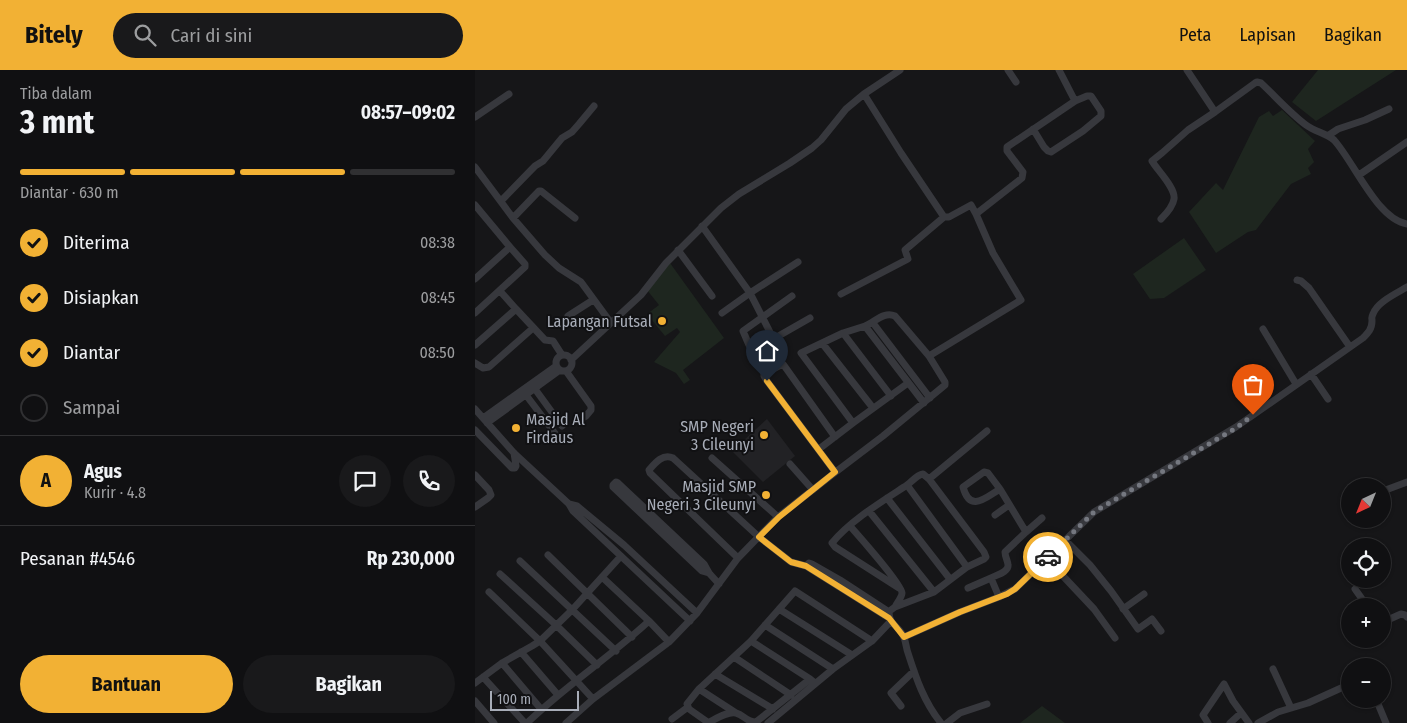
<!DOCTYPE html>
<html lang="id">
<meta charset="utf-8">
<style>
:root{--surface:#101012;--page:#19191b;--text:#f1f3f6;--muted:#9c9d9f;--line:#303032;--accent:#f2b134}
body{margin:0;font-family:"Fira Sans Condensed",sans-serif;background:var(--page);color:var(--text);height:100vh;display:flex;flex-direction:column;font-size:19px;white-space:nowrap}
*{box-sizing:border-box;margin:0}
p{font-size:16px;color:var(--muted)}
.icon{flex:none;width:28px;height:28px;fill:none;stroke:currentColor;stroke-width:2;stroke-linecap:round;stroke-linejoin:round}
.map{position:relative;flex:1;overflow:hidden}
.sheet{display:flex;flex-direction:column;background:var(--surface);width:475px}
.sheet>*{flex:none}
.needle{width:32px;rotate:223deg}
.tools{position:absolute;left:866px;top:408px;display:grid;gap:10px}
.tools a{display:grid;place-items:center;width:50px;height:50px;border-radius:50%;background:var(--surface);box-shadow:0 1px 4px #0004,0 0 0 1px var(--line);font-size:25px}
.scale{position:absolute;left:15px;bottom:12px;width:89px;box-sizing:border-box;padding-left:5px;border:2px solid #a8adb8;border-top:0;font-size:14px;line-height:18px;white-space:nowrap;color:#a8adb8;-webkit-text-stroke:4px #111113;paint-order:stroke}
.pin{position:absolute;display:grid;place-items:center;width:42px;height:42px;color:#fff;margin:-51px -21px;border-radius:50% 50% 50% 0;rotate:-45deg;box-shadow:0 0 5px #0007}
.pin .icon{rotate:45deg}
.courier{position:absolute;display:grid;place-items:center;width:50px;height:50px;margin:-25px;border:4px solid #f2b134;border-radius:50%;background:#fff;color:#222;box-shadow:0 1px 6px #0007}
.summary em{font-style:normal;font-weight:700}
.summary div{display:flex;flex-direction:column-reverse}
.summary{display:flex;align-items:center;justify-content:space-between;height:85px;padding:0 20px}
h1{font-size:32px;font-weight:700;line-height:38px}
.bar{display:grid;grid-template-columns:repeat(4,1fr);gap:8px 5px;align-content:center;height:60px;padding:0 20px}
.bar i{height:6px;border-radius:4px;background:var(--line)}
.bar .on{background:var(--accent)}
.bar p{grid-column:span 4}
.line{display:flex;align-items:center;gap:12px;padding:0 20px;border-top:1px solid var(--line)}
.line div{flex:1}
.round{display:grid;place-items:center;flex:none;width:52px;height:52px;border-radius:26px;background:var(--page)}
ol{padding:0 20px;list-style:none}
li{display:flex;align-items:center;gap:15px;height:55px}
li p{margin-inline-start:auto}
li .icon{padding:5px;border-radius:50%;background:var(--accent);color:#111;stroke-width:4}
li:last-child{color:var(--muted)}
li i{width:28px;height:28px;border:2px solid var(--line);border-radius:50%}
.button{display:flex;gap:10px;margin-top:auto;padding:10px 20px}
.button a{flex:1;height:58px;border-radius:30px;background:var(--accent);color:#111;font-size:20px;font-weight:700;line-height:58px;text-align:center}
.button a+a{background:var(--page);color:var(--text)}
header{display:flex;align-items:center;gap:30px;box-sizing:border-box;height:70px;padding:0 25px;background:var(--accent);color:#111}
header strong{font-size:24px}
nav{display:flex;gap:28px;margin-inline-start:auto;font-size:18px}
.search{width:350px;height:45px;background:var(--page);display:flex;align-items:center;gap:12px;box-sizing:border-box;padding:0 18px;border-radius:28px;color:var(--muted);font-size:19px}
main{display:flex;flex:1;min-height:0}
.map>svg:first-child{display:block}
.built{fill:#222225}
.green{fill:#1e261f}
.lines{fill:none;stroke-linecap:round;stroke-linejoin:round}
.minor{stroke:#37383d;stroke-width:7}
.done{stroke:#757880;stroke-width:5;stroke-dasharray:0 9}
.route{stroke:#f2b134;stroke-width:6}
.poi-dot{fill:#f2b134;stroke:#111113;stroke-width:2}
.labels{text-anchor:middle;stroke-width:4;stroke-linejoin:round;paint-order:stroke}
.poi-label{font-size:16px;fill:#a8adb8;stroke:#111113;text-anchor:end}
</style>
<header>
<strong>Bitely</strong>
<div class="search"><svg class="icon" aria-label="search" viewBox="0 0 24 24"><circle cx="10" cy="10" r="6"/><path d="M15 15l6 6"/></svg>Cari di sini</div>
<nav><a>Peta</a><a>Lapisan</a><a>Bagikan</a></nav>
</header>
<main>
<section class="sheet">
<div class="summary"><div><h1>3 mnt</h1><p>Tiba dalam</p></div><em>08:57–09:02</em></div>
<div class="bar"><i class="on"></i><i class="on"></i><i class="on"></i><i></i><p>Diantar · 630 m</p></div>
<ol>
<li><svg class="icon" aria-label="check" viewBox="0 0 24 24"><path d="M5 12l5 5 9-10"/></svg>Diterima<p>08:38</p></li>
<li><svg class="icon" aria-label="check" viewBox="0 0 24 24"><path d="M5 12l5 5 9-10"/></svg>Disiapkan<p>08:45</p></li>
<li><svg class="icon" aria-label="check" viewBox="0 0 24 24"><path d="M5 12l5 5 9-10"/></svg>Diantar<p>08:50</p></li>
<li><i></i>Sampai</li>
</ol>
<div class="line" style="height:90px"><b class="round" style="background:var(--accent);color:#111">A</b><div><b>Agus</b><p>Kurir · 4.8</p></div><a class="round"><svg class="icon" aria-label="chat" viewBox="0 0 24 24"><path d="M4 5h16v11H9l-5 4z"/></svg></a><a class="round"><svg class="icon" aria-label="phone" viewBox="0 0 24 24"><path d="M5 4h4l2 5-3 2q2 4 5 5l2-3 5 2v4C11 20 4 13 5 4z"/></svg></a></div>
<div class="line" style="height:65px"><div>Pesanan #4546</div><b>Rp 230,000</b></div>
<div class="button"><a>Bantuan</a><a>Bagikan</a></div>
</section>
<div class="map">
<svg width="932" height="653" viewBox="0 0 932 653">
<rect width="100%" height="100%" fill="#161618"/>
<path class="built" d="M 292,349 L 320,386 L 288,412 L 257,381 Z"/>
<path class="green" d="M 843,0 L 921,0 L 841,51 L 817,32 Z
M 807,40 L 840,71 L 833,79 L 839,92 L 833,98 L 836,104 L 816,114 L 781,160 L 773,162 L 741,183 L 714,142 L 741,113 L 748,120 L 784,47 L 794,41 L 798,46 Z
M 709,168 L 731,200 L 689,228 L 675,229 L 658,204 Z
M 195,193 L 249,268 L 208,300 L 215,310 L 209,314 L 201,303 L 179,292 L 205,262 L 202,258 L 190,266 L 172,244 L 184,235 L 172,220 Z
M 567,636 L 590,653 L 545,653 Z"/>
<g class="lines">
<path class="minor" d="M 533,0 L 541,12
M 712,0 L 740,42 L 780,13 L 782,12 L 786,13 C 801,27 815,43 831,55 C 840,62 851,63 859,70 C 879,92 902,149 932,154
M 389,24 L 426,83 L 469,147 L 474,147 L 496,135 L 501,144 L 547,108 L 548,102 L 532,81 L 532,77 L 600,31
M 0,47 L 34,24
M 558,59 L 569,77 L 573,81 L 576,82 L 608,61 L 626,46 L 626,41 L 616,26 L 612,26 L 600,31 L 584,0
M 854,65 L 863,59 L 890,50 L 914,39
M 0,97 L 38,148 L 70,185 L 84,198 L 106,212 L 136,253
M 884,105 L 932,72
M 26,131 L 60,96 L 68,91 L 87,68 L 97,62 L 104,54 L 119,36
M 0,135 L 35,177 L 0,209
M 38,148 L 64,121 L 66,121 L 100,148
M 686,149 C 691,144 698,136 699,129 C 701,118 682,100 677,91 L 687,83 L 713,60 L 740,42
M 227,156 L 275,223 L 323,192
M 203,180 L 237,226
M 822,210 L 826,211 L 834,218 L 875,277
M 366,224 L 433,189 L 430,180 L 469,147
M 41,239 L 70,270 L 78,271 L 87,285
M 0,243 L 50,197 L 50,194 L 35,177
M 247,243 L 275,223 L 297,266 L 298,268 L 300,268 L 335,248
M 93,246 L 118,230
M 398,253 L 455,328
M 788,259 L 821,314
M 368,263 L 390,256 L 449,333
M 347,273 L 398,338
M 0,275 L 41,239 L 25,221
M 274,275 L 268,261 L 317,226
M81 293a8 8 0 1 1 16 0a8 8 0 1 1-16 0Z
M 454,286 L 546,230 L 518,183 L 501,144
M 96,290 L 166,225 L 191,193 L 246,138 L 264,124 L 315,93 L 337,78 L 346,70 L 371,39 L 389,24 L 425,0
M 0,293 L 8,298 L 14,297 L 58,258
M 91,301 L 116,336 L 116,340 L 111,346 L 103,350
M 836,304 L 853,329
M 60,319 L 87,356
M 51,325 L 82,366
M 0,339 L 39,383 L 94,434 L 98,441 L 215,551
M 8,348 L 81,296
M 12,353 L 85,300
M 378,353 L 326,283 L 368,263 L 416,326
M 0,360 L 37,398 L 40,398 L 41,396 L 39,383
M 360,367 L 308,294 L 289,304 L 289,306 L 292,311 L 360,402
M 344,379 L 378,353 L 433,313
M 315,394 L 338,420
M 0,405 L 14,420 L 16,425 L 13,428 L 0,437
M 454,409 L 512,361
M 432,415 L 492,497
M 908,421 L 932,412
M 412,428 L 475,509
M 94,434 L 102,436 L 149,475 L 222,543
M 394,441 L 459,522
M 520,445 L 534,435
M 303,447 L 358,404 L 408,366 L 470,315 L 470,312 L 454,286 L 420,246 C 409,241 400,252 390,256
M 375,456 C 383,465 427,515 427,523 C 427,527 422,533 420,537
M 551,462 L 567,448
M 590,470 L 615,495 L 636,521 L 663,559 L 677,549 L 686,561
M 73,485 L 157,567
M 263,488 L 175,403 L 174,400 C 180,393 188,383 198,388 L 284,467 L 316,492 L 331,496 L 414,548
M 571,488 L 619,539 L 640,568
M 45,491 L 141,581
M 331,496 L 334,493 L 337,494 L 365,510 L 414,542 C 414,556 425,556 429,568 C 431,572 431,578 433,583 C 441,608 449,632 466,653
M 234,503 L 227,501 L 138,417 L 138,415 L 141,412 L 143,413 L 229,494 L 234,503 L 244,514
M 25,504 L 81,555 L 122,595
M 127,507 L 174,551 L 194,572
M 493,518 L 516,508
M 880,519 L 892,536
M 14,522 L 65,571 L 118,629
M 524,527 L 516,508 C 521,505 534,502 533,495 C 533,491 530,487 530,482 L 551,462 L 525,419 C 510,428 495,443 488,417 L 509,402 L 513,403 L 525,419
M 304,539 L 377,585
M 648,539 L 669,524
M 409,545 L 420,537 L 459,522 L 492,497 L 509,489 L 511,487 L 509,482 L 454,409 L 448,404 C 441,405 436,413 429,417 C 406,432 375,451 357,473 L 360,477 L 424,518
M 908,552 L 926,544 L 930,545 L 932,547
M 290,555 L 358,599
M 429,567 L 485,542 L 524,527 L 540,519 L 619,442 L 761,357 L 888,268 C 893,263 897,259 897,251 C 897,247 896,248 898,244 C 902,232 922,223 932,217
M 276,571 L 335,609
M 46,582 L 83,625
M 259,587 L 316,625
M 27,593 L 66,639
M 798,599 L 816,638
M 240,604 L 298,639
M 8,607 L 50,653
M 0,613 L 27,593 L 57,576 L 65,571 L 97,540 L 146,486
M 224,619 L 261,643
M 901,629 L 911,653
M 0,631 L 19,653
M 426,636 L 416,623 L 439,601
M 197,649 L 213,637
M 52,653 C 90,616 135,587 174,551
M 91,653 L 118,629 L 194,572 L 222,543 L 263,488 L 303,447 L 237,388
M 233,653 C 240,649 253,641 261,643 C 269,645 271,652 281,652 L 335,609 L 340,613
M 234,653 L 214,639 L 212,634 L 224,619 L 276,571 L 320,521 L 397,571
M 293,653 L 358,599 L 397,571 L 416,551
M 472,653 L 485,643 L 512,634
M 733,653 L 728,645 L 749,614 L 758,631 L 774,653
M 755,653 L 766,643
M 783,653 L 803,642 L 833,633 L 875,614"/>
</g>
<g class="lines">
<path class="done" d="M 573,487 L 619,442 L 761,358 L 778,345"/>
<path class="route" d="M 292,311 L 360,402 L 304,447 L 284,467 L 316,492 L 331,496 L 414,548 L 429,567 L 485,542 L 532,524 L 540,519 L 573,487"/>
</g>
<g class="poi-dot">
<circle cx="187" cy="251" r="5"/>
<circle cx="41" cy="358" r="5"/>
<circle cx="289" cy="365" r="5"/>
<circle cx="291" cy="425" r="5"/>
</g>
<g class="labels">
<g class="poi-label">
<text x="177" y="257">Lapangan Futsal</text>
<text x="51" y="355" text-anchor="start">Masjid Al<tspan x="51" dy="18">Firdaus</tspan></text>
<text x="279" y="362">SMP Negeri<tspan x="279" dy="18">3 Cileunyi</tspan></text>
<text x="281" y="422">Masjid SMP<tspan x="281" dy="18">Negeri 3 Cileunyi</tspan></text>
</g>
</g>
</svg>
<div class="tools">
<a><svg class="needle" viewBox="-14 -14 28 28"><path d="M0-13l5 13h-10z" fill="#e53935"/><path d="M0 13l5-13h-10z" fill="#9c9d9f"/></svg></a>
<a><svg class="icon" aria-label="locate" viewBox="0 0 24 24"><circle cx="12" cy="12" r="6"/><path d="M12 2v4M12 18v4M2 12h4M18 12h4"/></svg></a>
<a>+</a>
<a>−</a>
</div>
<div class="scale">100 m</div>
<div class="pin" style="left:778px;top:345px;background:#ea580c"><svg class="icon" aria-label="bag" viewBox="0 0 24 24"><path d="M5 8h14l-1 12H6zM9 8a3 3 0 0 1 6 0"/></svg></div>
<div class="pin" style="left:292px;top:311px;background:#1f2937"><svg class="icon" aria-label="home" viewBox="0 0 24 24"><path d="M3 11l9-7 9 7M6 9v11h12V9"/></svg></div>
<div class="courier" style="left:573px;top:487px"><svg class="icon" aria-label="car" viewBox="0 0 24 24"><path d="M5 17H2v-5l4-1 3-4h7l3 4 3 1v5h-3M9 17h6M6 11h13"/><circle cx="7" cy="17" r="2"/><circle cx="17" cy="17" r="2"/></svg></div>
</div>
</main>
